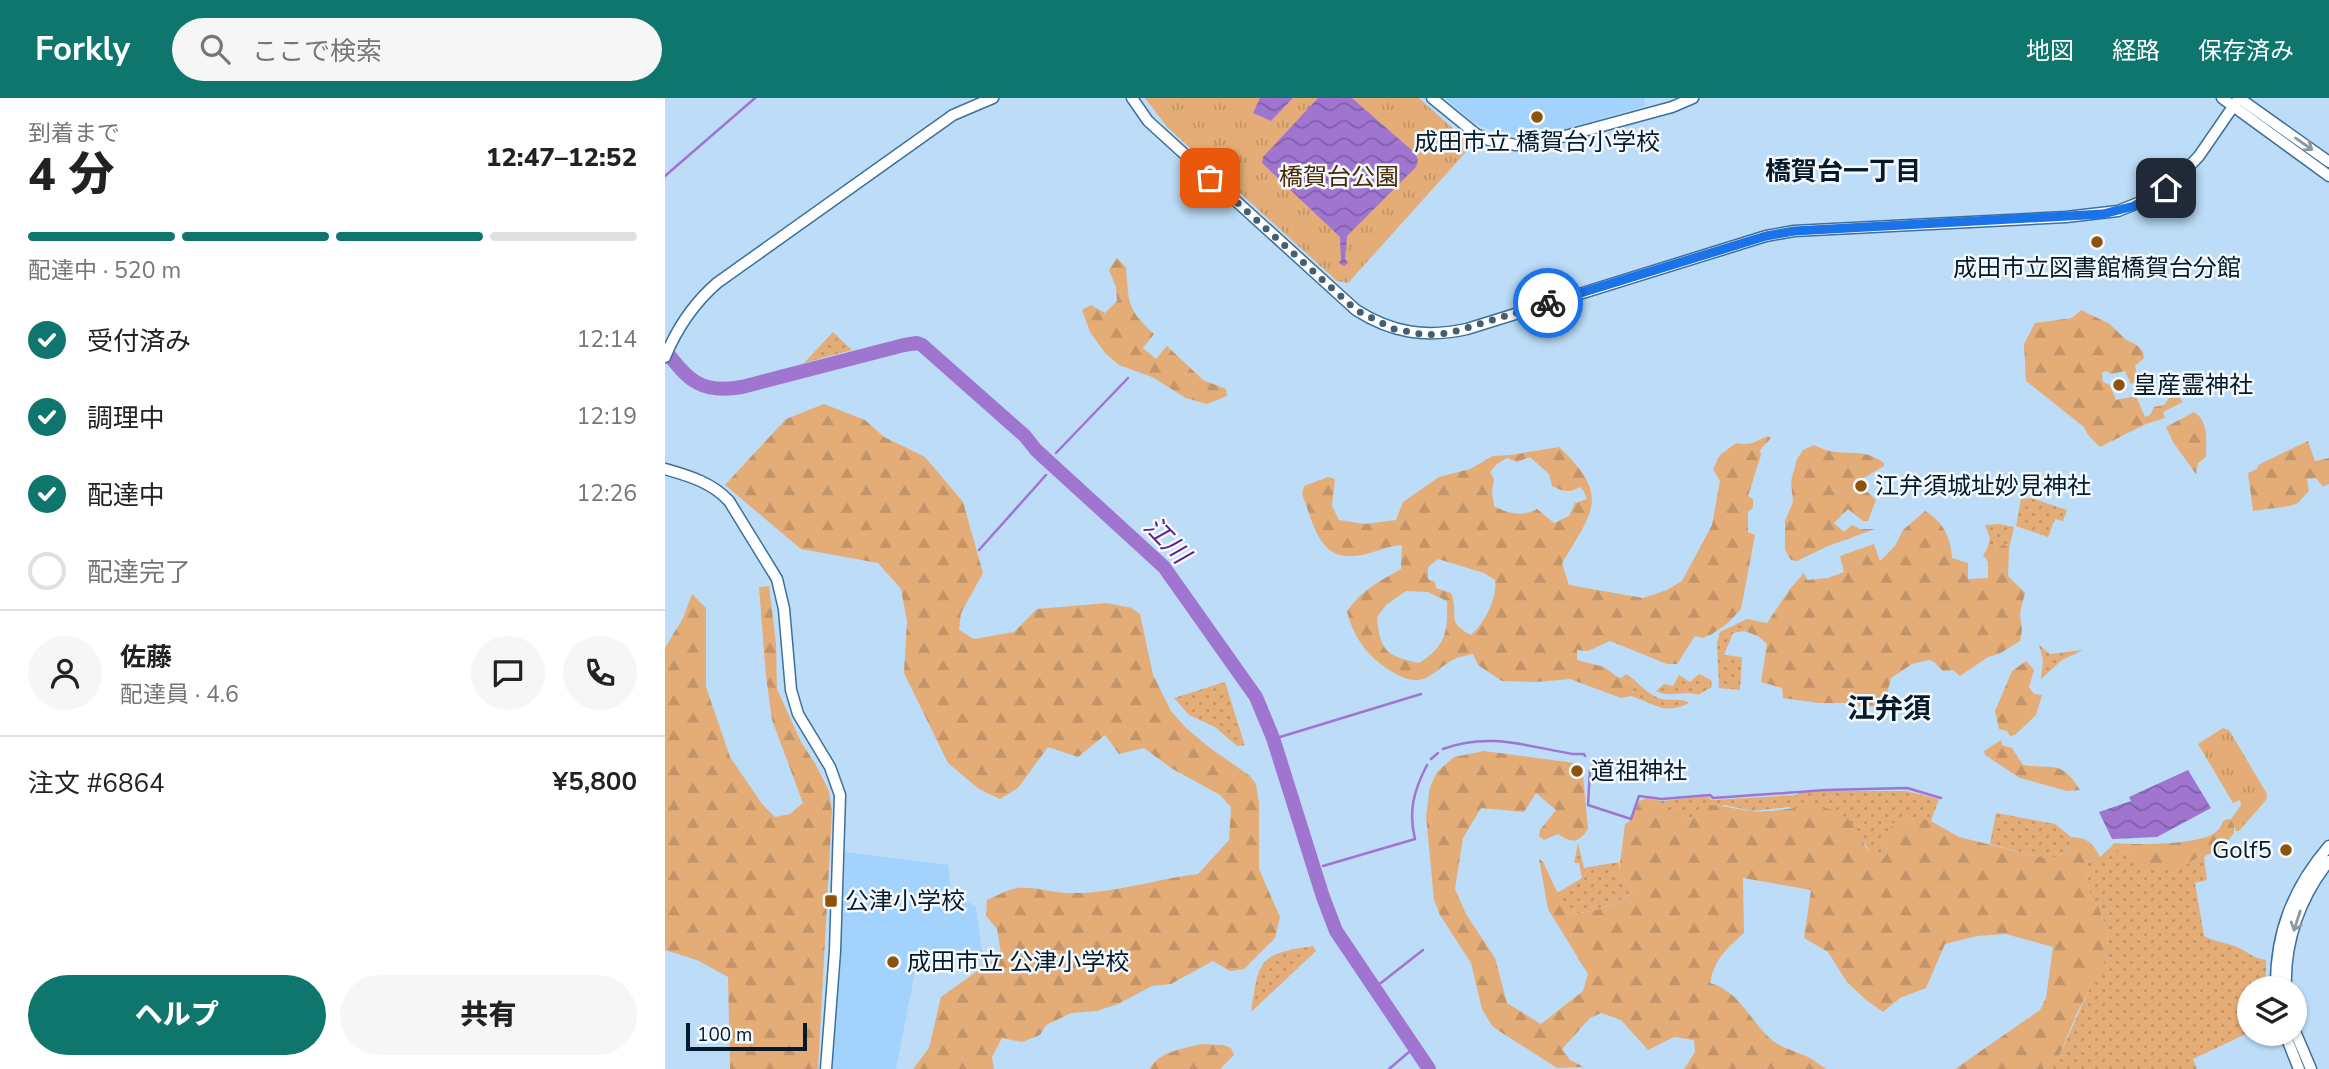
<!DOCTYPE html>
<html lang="ja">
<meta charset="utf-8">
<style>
:root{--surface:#fff;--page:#f6f6f6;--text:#222;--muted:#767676;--line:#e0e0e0;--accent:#0f766e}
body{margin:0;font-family:"Nunito Sans","Noto Sans JP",sans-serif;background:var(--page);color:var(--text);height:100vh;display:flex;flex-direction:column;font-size:26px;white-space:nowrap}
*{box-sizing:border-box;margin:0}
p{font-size:23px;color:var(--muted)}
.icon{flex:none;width:38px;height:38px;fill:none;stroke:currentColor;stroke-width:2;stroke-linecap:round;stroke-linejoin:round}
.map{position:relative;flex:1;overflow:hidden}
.details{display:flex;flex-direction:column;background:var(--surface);width:665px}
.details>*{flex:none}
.controls{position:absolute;left:1572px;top:878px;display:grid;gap:14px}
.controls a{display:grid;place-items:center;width:70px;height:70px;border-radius:50%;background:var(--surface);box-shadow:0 2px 5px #0004;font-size:35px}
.scale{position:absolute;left:21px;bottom:18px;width:121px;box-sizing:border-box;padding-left:7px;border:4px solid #051b2b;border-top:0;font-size:19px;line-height:24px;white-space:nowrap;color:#051b2b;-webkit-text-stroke:5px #f4f9fe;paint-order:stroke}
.pin{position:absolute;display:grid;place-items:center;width:60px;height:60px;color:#fff;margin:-30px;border-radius:14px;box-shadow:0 4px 10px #0006}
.courier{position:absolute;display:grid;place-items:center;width:70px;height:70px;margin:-35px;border:5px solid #1a73e8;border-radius:50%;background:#fff;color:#222;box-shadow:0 2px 9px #0007}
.headline em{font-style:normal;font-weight:800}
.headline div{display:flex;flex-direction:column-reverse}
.headline{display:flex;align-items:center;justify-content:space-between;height:119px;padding:0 28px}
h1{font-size:46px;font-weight:800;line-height:52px}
.bar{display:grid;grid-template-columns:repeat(4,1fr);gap:10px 7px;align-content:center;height:84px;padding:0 28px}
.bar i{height:9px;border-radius:5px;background:var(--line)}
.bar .on{background:var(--accent)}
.bar p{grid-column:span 4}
.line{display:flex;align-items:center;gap:18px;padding:0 28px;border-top:2px solid var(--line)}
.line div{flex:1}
.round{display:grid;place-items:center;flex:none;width:74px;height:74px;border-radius:37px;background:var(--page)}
ol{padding:0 28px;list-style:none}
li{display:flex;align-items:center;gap:21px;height:77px}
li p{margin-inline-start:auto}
li .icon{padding:7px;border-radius:50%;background:var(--accent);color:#fff;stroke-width:4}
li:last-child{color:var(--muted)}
li i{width:38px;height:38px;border:4px solid var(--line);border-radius:50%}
.button{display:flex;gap:14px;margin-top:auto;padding:14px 28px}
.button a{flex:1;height:80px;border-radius:42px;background:var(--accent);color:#fff;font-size:28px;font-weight:800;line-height:80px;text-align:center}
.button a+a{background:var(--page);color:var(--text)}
header{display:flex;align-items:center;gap:42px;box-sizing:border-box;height:98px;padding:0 35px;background:var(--accent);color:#fff}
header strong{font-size:33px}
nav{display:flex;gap:38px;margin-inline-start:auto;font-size:24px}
.search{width:490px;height:63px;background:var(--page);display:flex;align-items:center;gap:18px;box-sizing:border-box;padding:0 24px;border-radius:38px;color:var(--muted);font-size:26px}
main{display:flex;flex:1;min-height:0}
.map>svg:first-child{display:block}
.built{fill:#a3d3fc}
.grass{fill:url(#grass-dots)}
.forest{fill:url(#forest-firs);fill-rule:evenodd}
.park{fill:url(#park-tufts)}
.water{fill:url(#water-waves)}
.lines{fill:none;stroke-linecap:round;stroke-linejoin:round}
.stream{stroke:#a075d0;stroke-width:2.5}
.river{stroke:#a075d0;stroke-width:14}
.secondary-casing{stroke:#3d709a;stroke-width:13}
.secondary{stroke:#fff;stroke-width:10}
.oneway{stroke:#8e98a0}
.done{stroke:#455f72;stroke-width:7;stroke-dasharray:0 12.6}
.route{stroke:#1a73e8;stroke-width:9}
.poi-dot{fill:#8c530a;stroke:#f4f9fe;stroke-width:2.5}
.labels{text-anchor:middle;stroke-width:5;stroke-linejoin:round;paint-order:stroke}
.poi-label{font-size:24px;fill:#051b2b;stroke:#f4f9fe;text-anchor:start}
.park-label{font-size:24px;fill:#4a2b05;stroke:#f4f9fe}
.neighbourhood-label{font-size:26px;font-weight:bold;fill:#051b2b;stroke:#f4f9fe}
.water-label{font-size:26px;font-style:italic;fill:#5c218d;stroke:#f4f9fe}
.quarter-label{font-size:28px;font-weight:bold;fill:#051b2b;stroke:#f4f9fe}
</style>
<header>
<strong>Forkly</strong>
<div class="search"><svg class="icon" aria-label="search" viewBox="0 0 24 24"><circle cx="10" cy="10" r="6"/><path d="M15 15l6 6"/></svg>ここで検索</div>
<nav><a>地図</a><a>経路</a><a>保存済み</a></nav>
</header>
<main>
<section class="details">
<div class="headline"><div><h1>4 分</h1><p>到着まで</p></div><em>12:47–12:52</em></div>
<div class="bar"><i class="on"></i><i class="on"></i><i class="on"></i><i></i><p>配達中 · 520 m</p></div>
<ol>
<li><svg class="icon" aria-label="check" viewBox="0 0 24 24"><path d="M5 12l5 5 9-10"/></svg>受付済み<p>12:14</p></li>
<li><svg class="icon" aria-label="check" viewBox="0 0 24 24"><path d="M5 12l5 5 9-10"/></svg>調理中<p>12:19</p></li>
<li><svg class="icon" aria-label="check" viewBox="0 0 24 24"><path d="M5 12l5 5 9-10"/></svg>配達中<p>12:26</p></li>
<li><i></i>配達完了</li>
</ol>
<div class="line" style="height:126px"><a class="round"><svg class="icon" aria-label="person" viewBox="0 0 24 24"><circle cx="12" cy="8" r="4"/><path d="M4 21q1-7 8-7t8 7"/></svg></a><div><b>佐藤</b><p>配達員 · 4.6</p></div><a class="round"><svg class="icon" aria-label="chat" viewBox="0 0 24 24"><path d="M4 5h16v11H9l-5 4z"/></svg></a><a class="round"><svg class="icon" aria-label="phone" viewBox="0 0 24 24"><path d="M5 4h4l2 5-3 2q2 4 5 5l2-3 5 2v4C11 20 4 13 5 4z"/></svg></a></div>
<div class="line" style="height:91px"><div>注文 #6864</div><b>¥5,800</b></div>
<div class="button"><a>ヘルプ</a><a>共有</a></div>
</section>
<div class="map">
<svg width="1664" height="971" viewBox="0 0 1664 971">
<defs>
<pattern id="grass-dots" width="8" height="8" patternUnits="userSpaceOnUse" patternTransform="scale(1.75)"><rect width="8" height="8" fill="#e4ad78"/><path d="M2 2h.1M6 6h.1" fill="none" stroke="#c29468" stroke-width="1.8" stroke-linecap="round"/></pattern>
<pattern id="forest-firs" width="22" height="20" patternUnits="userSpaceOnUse" patternTransform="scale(1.75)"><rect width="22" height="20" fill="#e4ad78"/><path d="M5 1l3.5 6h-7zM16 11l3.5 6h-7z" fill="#c29468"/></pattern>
<pattern id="park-tufts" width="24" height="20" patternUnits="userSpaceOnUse" patternTransform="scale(1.75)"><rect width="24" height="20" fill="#e4ad78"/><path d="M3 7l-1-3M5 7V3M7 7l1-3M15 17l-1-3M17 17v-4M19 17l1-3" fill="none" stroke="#c29468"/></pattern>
<pattern id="water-waves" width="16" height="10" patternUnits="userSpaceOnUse" patternTransform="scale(1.75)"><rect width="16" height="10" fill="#a075d0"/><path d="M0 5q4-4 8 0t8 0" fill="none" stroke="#805fa9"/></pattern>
</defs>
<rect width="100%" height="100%" fill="#bcdcf7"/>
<path class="built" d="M 780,0 L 979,0 L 980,8 L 879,37 L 852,38 L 817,29 L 807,23 Z
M 180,754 L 283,767 L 286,794 L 311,809 L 317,854 L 250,874 L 231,971 L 165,971 Z"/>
<path class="grass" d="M 168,234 L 187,252 L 139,265 Z
M 1366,400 L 1402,412 L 1398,423 L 1390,421 L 1383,439 L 1351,428 L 1356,401 Z
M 1334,426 L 1349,429 L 1344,450 L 1339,446 L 1331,451 L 1322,451 L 1325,440 L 1320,427 Z
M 1082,521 L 1079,533 L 1068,535 L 1059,557 L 1077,559 L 1075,592 L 1054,590 L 1052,545 L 1055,534 Z
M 1374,547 L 1385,556 L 1418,552 L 1397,562 L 1376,581 L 1378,562 Z
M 961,576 C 972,583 980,594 993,600 C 1003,604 1017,599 1024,605 C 998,618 989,605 966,598 L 970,586 L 956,580 Z
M 1034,576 L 1046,582 L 1047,589 L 1033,597 C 1019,591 1006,601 991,593 L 999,586 L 1008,588 L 1014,577 L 1025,584 Z
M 560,584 L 579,645 L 580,647 L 572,648 L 550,629 L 524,617 L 509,600 Z
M 1161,693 L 1241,693 L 1274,701 L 1266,723 L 1242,720 L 1220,742 L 1222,756 L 1216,763 L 1208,761 L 1200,746 L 1124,709 L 1087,713 L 1059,707 L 1027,720 L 1018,721 L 982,700 L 997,703 L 1042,698 L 1047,702 L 1132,697 L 1133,694 Z
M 1331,715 L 1390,726 L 1406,739 L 1403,754 L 1388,760 L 1379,760 L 1325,746 Z
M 913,745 L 919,770 L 954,764 L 954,773 L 968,792 C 959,806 918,818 902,815 L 892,795 L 917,780 L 914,765 L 909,765 Z
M 1446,749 L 1453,753 L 1469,754 L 1478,767 L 1520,767 L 1535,758 L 1542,756 L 1539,760 L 1542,782 L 1530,785 L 1539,838 C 1552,845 1562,844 1574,850 C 1586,856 1586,859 1601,862 L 1601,891 L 1584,891 L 1584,924 L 1581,925 L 1583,935 L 1528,961 L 1532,971 L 1377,971 L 1393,961 L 1443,849 L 1442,833 L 1433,807 L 1425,799 L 1420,766 L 1435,759 Z
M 648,848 L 651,853 L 586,914 C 594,862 593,856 648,848 Z"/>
<path class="forest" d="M 452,160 L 461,169 C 464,205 461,210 489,236 L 478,250 L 491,261 L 502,248 L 538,282 L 561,291 L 562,298 L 542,306 L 521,300 L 487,279 L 454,267 L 440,255 L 425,234 L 417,212 L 426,207 L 440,215 L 452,203 L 451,189 L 444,172 Z
M 1416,212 L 1445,226 L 1460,241 L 1473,248 L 1478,254 L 1479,260 L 1470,268 L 1474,283 L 1466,286 L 1460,273 L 1447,276 L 1441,273 L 1437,275 L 1438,284 L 1445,287 L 1451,302 L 1471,298 L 1480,319 L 1485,317 L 1489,309 L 1499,307 L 1504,300 L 1513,298 L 1518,304 L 1498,314 L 1500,320 L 1481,326 L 1435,349 L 1423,337 L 1419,329 L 1361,283 L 1359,246 L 1370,225 L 1407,220 Z
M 159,306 L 200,322 L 219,339 L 260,359 L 298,404 L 318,475 L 296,515 L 294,532 L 309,541 L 349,534 L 372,511 L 442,505 L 467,510 L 475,516 L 488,577 L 506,613 L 521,630 L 545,650 L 585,678 L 591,686 L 594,705 L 594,771 L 615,819 L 610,840 L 579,871 L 565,873 L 548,863 L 506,886 L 487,888 L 453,906 L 432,913 L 406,915 L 381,927 L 375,937 L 357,944 L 337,940 L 327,959 L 329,971 L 248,971 L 264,950 L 276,899 L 336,856 L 332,831 L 321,818 L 322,802 C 331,798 342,792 352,790 C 370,788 388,795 405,795 C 449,796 491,781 533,776 L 564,742 L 566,709 L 555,697 L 506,670 L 479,650 L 454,656 L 440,637 L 413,659 L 383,649 L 353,690 L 335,701 L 314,691 L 283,665 L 239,575 L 242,523 L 236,491 L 213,465 L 136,451 L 60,387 L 121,321 Z
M 1529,314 C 1544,323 1541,343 1541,359 L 1533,365 L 1531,376 L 1508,344 L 1501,329 Z
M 1102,338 L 1106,340 L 1095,352 L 1096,357 L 1083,398 L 1088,401 L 1088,410 L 1083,414 L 1083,434 L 1090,437 L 1076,511 L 1063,525 L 1047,536 L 1038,540 L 1030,538 L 1012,566 L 1002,566 L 945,543 L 923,553 L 912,552 L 912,562 L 939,569 L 951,578 L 970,586 L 966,598 L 956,600 L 905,581 L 872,584 L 837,583 L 813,567 L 808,556 C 803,557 797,558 792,560 C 778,565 769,579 754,582 C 747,583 739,580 733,577 C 706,563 690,543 682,514 C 694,494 715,483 736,471 L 737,447 C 719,448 703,458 688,458 C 653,461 648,423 637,396 L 639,388 L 663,379 L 670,381 L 667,408 L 674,422 L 700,426 L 731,422 L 738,404 L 774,379 L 805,371 L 828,358 L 846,357 L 894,349 C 945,397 929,412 897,465 L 904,487 L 978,500 L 1002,492 L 1017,483 L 1047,427 L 1055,383 L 1048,371 L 1055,357 L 1071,345 C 1084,348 1091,344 1102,338 ZM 842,360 L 852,364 L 865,359 L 884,376 L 887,388 C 898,393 904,396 914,389 L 918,392 L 922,401 L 910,405 L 904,418 L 889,425 L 872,411 C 857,419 844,416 829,408 L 827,393 L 829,381 L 825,374 L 832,366 ZM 773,461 L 819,475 L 830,482 C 833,499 819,526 806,537 C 779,523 795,517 786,495 L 771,490 L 770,484 L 763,481 L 763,469 ZM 741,493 L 763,494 L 782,503 C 783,534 781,548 754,565 C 722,558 715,554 712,519 L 721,507 Z
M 1643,343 L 1650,363 L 1664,360 L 1664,386 L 1658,389 L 1651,380 L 1642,381 L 1644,393 L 1633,405 L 1625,408 L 1588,413 L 1583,375 L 1592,371 L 1593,367 Z
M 1149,347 C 1154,349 1160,352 1165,353 C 1185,357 1201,351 1219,365 L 1219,368 L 1192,384 L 1211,402 L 1203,423 L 1198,423 L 1183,411 L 1169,425 L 1179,434 L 1187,427 L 1195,431 L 1210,431 L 1163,448 L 1132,463 L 1126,462 L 1120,452 L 1120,423 L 1128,404 L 1126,383 L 1132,361 L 1138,352 Z
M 1260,413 C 1278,424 1286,439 1287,460 L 1303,465 L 1303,481 L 1323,480 L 1323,464 L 1318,457 L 1322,451 L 1331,451 L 1339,446 L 1344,450 L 1343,478 L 1360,495 L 1355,515 L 1357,533 L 1355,543 L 1334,556 L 1323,559 L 1295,578 L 1288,572 L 1278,573 L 1269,564 L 1264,562 L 1247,566 L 1226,580 L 1220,603 L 1213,608 L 1196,609 L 1182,605 L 1154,605 L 1118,600 L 1117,590 L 1096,584 L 1102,546 L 1093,538 L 1079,533 L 1082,521 L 1102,525 L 1125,491 L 1139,475 L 1142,482 L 1163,480 L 1179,474 L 1175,458 L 1209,446 L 1215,463 L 1230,448 L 1238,432 Z
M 104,488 L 111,545 L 112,591 L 136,644 L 151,667 L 164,693 L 167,714 L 153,971 L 65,971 L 63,879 L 32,862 L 0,852 L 0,550 L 18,520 L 27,496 L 41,510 L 41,589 L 65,659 L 97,706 L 110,719 L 125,716 L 138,705 L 107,622 L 101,578 L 94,489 Z
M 1361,563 L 1369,572 L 1364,589 L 1369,596 L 1377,597 L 1371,617 L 1350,637 L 1345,638 L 1342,633 L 1334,631 L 1330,613 L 1347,573 Z
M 1336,642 L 1337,647 L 1347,650 L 1358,667 C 1389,671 1397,662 1415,692 L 1402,693 L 1355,680 L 1320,657 L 1319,653 Z
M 819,653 L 917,666 L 923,731 C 913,746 907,745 893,736 L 879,742 L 874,738 L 875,732 L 891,712 L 871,695 L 859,714 L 816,710 L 798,740 L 790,791 L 801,816 L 830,860 L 842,905 L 876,926 L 918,893 L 923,876 L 883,811 L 874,761 L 878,764 L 902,815 C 918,818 960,806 968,792 L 954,773 L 960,726 L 966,722 L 974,703 L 982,700 L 1019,721 L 1027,720 L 1042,707 C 1057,707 1070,711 1085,713 C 1117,717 1157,696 1184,722 C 1196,734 1200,758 1216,763 L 1222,756 L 1220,742 L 1227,726 L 1242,720 L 1264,722 L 1294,739 L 1379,760 L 1388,760 L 1403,754 L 1406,739 C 1423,740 1428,745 1435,759 L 1420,766 L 1425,799 L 1433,807 L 1442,833 L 1443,849 L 1439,864 L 1412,915 L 1393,961 L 1377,971 L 1290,971 L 1375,912 L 1381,900 L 1388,849 L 1341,836 L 1312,838 L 1280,846 L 1261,890 L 1235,900 L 1218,914 L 1201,902 L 1182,884 L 1163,854 L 1139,840 L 1146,792 L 1078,780 L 1079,835 C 1062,850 1049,862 1045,885 C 1075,893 1086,925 1108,943 C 1119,951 1131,953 1143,959 C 1149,962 1155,967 1161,971 L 1019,971 L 1030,954 L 1029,942 L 1009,939 L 983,952 L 956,922 L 936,915 L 925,920 L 897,951 L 905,962 L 919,969 L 892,970 L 828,929 L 817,911 L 806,865 L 775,817 L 769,802 L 761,718 L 765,689 L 772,674 L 789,659 Z
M 1563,721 L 1569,722 L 1569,735 L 1554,754 L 1535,758 L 1520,767 L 1488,771 L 1478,767 L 1468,754 L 1453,753 L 1446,749 L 1449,745 C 1471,747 1529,747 1548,736 C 1553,733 1556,729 1558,723 Z
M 536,946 L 558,947 L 566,950 L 569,957 L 555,971 L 485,971 C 493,953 519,951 536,946 Z"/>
<path class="park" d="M 480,0 L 754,0 L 792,34 L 809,45 L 683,185 L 672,183 L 502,29 Z
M 1558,630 L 1564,632 L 1602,696 L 1601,702 L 1574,733 L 1571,733 L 1566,721 L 1576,707 L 1575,702 L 1568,705 L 1533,646 Z"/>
<path class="water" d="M 595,0 L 628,0 L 606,23 L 588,15 Z
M 653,0 L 687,0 L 750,55 L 753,62 L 751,69 L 682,138 L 680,161 L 683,165 L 679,168 L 674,165 L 676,162 L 675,139 L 597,65 L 598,59 Z
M 1523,672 L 1546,710 L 1492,739 L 1447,741 L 1434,714 L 1466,703 L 1464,699 Z"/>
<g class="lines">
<path class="stream" d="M 0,78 L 90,0
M 391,355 L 463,280
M 383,363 L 386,360
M 385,371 L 388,367
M 314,452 L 381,377
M 615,639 L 756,596
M 608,642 L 610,641
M 778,651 C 824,634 861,648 908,656 L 919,656 L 920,658
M 766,661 L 773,655
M 925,672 L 923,707 L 966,721 L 974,698 L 997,701 L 1045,697 L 1048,700 L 1161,692 L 1242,690 L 1276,700
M 658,768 L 750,741 C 743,713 749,692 762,667
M 650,771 L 651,770
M 712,888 L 758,852
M 708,891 L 709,890
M 747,951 L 748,950
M 724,971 L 744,954"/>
<path class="river" d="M 0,252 C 24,283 36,296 77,289 L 239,247 L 252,245 L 257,247 L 360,338 L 371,352 L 499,469 L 591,599 L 608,640 L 658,799 L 671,833 L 764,971"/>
<defs>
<path id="secondary" d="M 467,0 L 483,23 L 691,212 C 727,235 761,240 802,231 L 1101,138 L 1129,133 L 1401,119 L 1453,113 L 1483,101 L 1501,90 L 1518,75 L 1534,58 L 1574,0
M 767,0 L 811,36 L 824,42 L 851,47 L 878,44 L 1007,9 L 1028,0
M 1557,0 L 1664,78
M 1574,0 L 1664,64
M 0,259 C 12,230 28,206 52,185 L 288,17 L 328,0
M 0,371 C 24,378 46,384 64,403 L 112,481 L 119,511 L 126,592 L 133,616 L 165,669 L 175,697 L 170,853 L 161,971
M 1611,891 C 1610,835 1628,790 1664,748
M 1621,891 C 1619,844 1635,799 1664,763
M 1629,931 L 1646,971
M 1620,936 L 1634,971"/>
</defs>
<use href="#secondary" class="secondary-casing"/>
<use href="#secondary" class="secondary"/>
</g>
<defs><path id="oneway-shaft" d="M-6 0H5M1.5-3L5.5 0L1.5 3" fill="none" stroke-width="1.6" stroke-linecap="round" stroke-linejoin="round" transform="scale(1.75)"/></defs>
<g class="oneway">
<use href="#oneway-shaft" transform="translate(1639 46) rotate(35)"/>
<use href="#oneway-shaft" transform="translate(1632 823) rotate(108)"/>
</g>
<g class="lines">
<path class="done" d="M 545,80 L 691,212 L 729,231 L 761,237 L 785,235 L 883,205"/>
<path class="route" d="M 883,205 L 1101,138 L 1129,133 L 1438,116 L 1469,108 L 1501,90"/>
</g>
<g class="poi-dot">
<circle cx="872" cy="19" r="7"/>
<circle cx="1432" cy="144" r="7"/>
<circle cx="1454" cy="287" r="7"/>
<circle cx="1196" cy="388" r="7"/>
<circle cx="912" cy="673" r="7"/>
<circle cx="1621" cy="752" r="7"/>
<rect x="159" y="796" width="14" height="14" rx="3.5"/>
<circle cx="228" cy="864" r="7"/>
</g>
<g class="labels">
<g class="poi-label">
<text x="872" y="52" text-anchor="middle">成田市立 橋賀台小学校</text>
<text x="1432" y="178" text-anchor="middle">成田市立図書館橋賀台分館</text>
<text x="1468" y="295">皇産霊神社</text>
<text x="1210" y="396">江弁須城址妙見神社</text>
<text x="926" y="681">道祖神社</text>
<text x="1607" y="760" text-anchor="end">Golf5</text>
<text x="180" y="811">公津小学校</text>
<text x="242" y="872">成田市立 公津小学校</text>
</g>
<g class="park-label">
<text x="674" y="87">橋賀台公園</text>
</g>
<g class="neighbourhood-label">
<text x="1178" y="82">橋賀台一丁目</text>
</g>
<g class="water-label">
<text transform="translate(502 442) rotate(46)" y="9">江川</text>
</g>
<g class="quarter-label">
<text x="1224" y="620">江弁須</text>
</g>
</g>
</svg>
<div class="controls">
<a><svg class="icon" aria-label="layers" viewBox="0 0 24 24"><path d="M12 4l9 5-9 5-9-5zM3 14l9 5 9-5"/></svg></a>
</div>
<div class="scale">100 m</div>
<div class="pin" style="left:545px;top:80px;background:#ea580c"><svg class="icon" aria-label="bag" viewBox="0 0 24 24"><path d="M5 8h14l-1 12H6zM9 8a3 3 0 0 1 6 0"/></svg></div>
<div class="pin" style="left:1501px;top:90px;background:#1f2937"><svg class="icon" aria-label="home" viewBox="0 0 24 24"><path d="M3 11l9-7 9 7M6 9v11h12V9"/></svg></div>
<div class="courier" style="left:883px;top:205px"><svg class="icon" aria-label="bike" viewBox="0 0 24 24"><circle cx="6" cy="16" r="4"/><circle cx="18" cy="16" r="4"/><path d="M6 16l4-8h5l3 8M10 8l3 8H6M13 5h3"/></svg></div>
</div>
</main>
